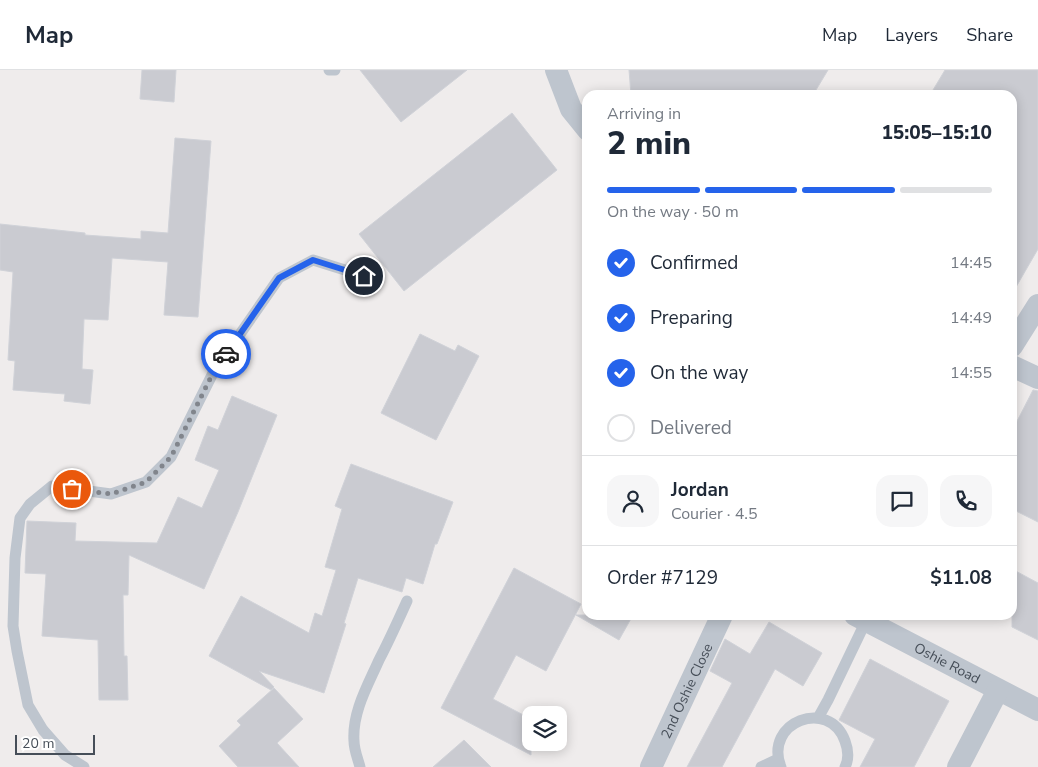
<!DOCTYPE html>
<meta charset="utf-8">
<style>
:root{--surface:#fff;--page:#f6f6f7;--text:#1f2937;--muted:#747a83;--line:#e0e1e3;--accent:#2563eb}
body{margin:0;font-family:"Nunito Sans",sans-serif;background:var(--page);color:var(--text);height:100vh;display:flex;flex-direction:column;font-size:19px;white-space:nowrap}
*{box-sizing:border-box;margin:0}
p{font-size:16px;color:var(--muted)}
.icon{flex:none;width:28px;height:28px;fill:none;stroke:currentColor;stroke-width:2;stroke-linecap:round;stroke-linejoin:round}
.map{position:relative;flex:1;overflow:hidden}
.panel{position:absolute;left:582px;top:20px;width:435px;height:530px;display:flex;flex-direction:column;background:var(--surface);border-radius:15px;box-shadow:0 2px 12px #0003}
.panel>*{flex:none}
.controls{position:absolute;left:522px;top:636px;display:grid;gap:10px}
.controls a{display:grid;place-items:center;width:45px;height:45px;border-radius:10px;background:var(--surface);box-shadow:0 2px 12px #0003;font-size:25px}
.scale{position:absolute;left:15px;bottom:12px;width:80px;box-sizing:border-box;padding-left:5px;border:2px solid #464e58;border-top:0;font-size:14px;line-height:18px;white-space:nowrap;color:#464e58;-webkit-text-stroke:4px #fff;paint-order:stroke}
.pin{position:absolute;display:grid;place-items:center;width:42px;height:42px;color:#fff;margin:-21px;border:2px solid #fff;border-radius:50%;box-shadow:0 1px 5px #0007}
.courier{position:absolute;display:grid;place-items:center;width:50px;height:50px;margin:-25px;border:4px solid #2563eb;border-radius:50%;background:#fff;color:#222;box-shadow:0 1px 6px #0007}
.overview em{font-style:normal;font-weight:800}
.overview div{display:flex;flex-direction:column-reverse}
.overview{display:flex;align-items:center;justify-content:space-between;height:85px;padding:0 25px}
h1{font-size:32px;font-weight:800;line-height:38px}
.bar{display:grid;grid-template-columns:repeat(4,1fr);gap:8px 5px;align-content:center;height:60px;padding:0 25px}
.bar i{height:6px;border-radius:4px;background:var(--line)}
.bar .current{background:var(--accent)}
.bar p{grid-column:span 4}
.line{display:flex;align-items:center;gap:12px;padding:0 25px;border-top:1px solid var(--line)}
.line div{flex:1}
.round{display:grid;place-items:center;flex:none;width:52px;height:52px;border-radius:15px;background:var(--page)}
ol{padding:0 25px;list-style:none}
li{display:flex;align-items:center;gap:15px;height:55px}
li p{margin-inline-start:auto}
li .icon{padding:5px;border-radius:50%;background:var(--accent);color:#fff;stroke-width:4}
li:last-child{color:var(--muted)}
li i{width:28px;height:28px;border:2px solid var(--line);border-radius:50%}
header{display:flex;align-items:center;gap:30px;box-sizing:border-box;height:70px;padding:0 25px;background:var(--surface);border-bottom:1px solid var(--line)}
header strong{font-size:24px}
nav{display:flex;gap:28px;margin-inline-start:auto;font-size:18px}
.map>svg:first-child{display:block}
.building{fill:#cacbd1;stroke:#d0d2d8}
.lines{fill:none;stroke-linecap:round;stroke-linejoin:round}
.service{stroke:#bec5ce;stroke-width:11}
.minor{stroke:#bec5ce;stroke-width:22}
.done{stroke:#81858c;stroke-width:5;stroke-dasharray:0 9}
.route{stroke:#2563eb;stroke-width:6}
.labels{text-anchor:middle;stroke-width:4;stroke-linejoin:round;paint-order:stroke}
.street-label{font-size:14px;fill:#464e58;stroke:#fff}
</style>
<header>
<strong>Map</strong>
<nav><a>Map</a><a>Layers</a><a>Share</a></nav>
</header>
<div class="map">
<svg width="1038" height="697" viewBox="0 0 1038 697">
<rect width="100%" height="100%" fill="#efecec"/>
<path class="building" d="M 142,0 L 176,0 L 174,32 L 140,29 Z
M 360,0 L 467,0 L 401,52 Z
M 629,0 L 828,0 L 813,25 L 631,25 Z
M 945,0 L 1038,0 L 1038,179 L 1012,224 L 1012,25 L 930,25 Z
M 512,43 L 557,100 L 404,221 L 359,164 Z
M 175,68 L 211,71 L 198,247 L 164,245 L 168,192 L 112,188 L 108,250 L 84,249 L 82,299 L 93,300 L 90,334 L 64,331 L 65,324 L 13,320 L 15,291 L 8,290 L 13,202 L 0,200 L 0,154 L 85,163 L 85,165 L 141,169 L 141,161 L 168,163 Z
M 420,264 L 455,281 L 458,275 L 479,286 L 436,370 L 381,343 Z
M 1033,320 L 1038,321 L 1038,452 L 1012,439 L 1012,361 Z
M 232,326 L 277,345 L 238,442 L 204,519 L 129,485 L 128,525 L 123,525 L 124,586 L 127,586 L 128,630 L 99,630 L 98,570 L 42,566 L 46,504 L 25,503 L 27,451 L 76,453 L 75,471 L 157,473 L 178,427 L 202,438 L 219,400 L 195,390 L 208,356 L 218,360 Z
M 351,394 L 453,432 L 437,474 L 435,474 L 423,514 L 406,508 L 402,522 L 358,508 L 344,553 L 346,554 L 324,623 L 259,601 L 274,617 L 271,620 L 209,586 L 241,526 L 309,563 L 315,543 L 322,546 L 336,500 L 325,497 L 342,439 L 335,436 Z
M 514,498 L 581,534 L 546,601 L 516,585 L 493,629 L 531,649 L 531,685 L 441,638 Z
M 1012,499 L 1038,513 L 1038,570 L 1012,557 Z
M 576,545 L 633,545 L 619,570 Z
M 769,552 L 822,583 L 803,616 L 775,599 L 722,697 L 687,697 L 732,613 L 710,601 L 725,569 L 750,584 Z
M 870,589 L 949,631 L 914,697 L 860,697 L 875,669 L 839,650 Z
M 274,618 L 303,649 L 277,673 L 299,697 L 238,697 L 219,676 L 241,655 L 237,651 Z
M 464,670 L 491,697 L 433,697 Z"/>
<g class="lines">
<path class="service" d="M 329,0 L 335,0
M 818,648 L 828,630 L 866,551
M 84,697 L 65,685 L 43,660 L 28,635 L 17,581 L 13,556 L 15,488 L 20,448 L 30,434 L 52,416 L 111,424 L 146,412 L 171,387 L 213,303 L 279,208 L 313,190 L 364,206
M 360,697 C 358,689 354,680 354,671 C 352,642 368,615 379,590 C 389,571 398,551 407,531
M 761,697 L 778,689
M 781,697 C 763,652 829,627 845,671 C 848,679 849,689 845,697"/>
<g class="minor">
<path d="M 556,0 L 571,39 L 588,60"/>
<path d="M 1012,276 L 1038,235"/>
<path d="M 1012,296 L 1038,308"/>
<path id="s1" d="M 855,545 L 1038,640"/>
<path id="s2" d="M 651,697 L 722,545"/>
<path d="M 958,697 L 998,620"/>
</g>
</g>
<g class="lines">
<path class="done" d="M 72,419 L 111,424 L 146,412 L 171,387 L 213,303 L 226,284"/>
<path class="route" d="M 226,284 L 279,208 L 313,190 L 364,206"/>
</g>
<g class="labels">
<g class="street-label">
<text dy="5" stroke="none"><textPath href="#s1" startOffset="104">Oshie Road</textPath></text>
<text dy="5" stroke="none"><textPath href="#s2" startOffset="84">2nd Oshie Close</textPath></text>
</g>
</g>
</svg>
<div class="controls">
<a><svg class="icon" aria-label="layers" viewBox="0 0 24 24"><path d="M12 4l9 5-9 5-9-5zM3 14l9 5 9-5"/></svg></a>
</div>
<div class="scale">20 m</div>
<div class="pin" style="left:72px;top:419px;background:#ea580c"><svg class="icon" aria-label="bag" viewBox="0 0 24 24"><path d="M5 8h14l-1 12H6zM9 8a3 3 0 0 1 6 0"/></svg></div>
<div class="pin" style="left:364px;top:206px;background:#1f2937"><svg class="icon" aria-label="home" viewBox="0 0 24 24"><path d="M3 11l9-7 9 7M6 9v11h12V9"/></svg></div>
<div class="courier" style="left:226px;top:284px"><svg class="icon" aria-label="car" viewBox="0 0 24 24"><path d="M5 17H2v-5l4-1 3-4h7l3 4 3 1v5h-3M9 17h6M6 11h13"/><circle cx="7" cy="17" r="2"/><circle cx="17" cy="17" r="2"/></svg></div>
<section class="panel">
<div class="overview"><div><h1>2 min</h1><p>Arriving in</p></div><em>15:05–15:10</em></div>
<div class="bar"><i class="current"></i><i class="current"></i><i class="current"></i><i></i><p>On the way · 50 m</p></div>
<ol>
<li><svg class="icon" aria-label="check" viewBox="0 0 24 24"><path d="M5 12l5 5 9-10"/></svg>Confirmed<p>14:45</p></li>
<li><svg class="icon" aria-label="check" viewBox="0 0 24 24"><path d="M5 12l5 5 9-10"/></svg>Preparing<p>14:49</p></li>
<li><svg class="icon" aria-label="check" viewBox="0 0 24 24"><path d="M5 12l5 5 9-10"/></svg>On the way<p>14:55</p></li>
<li><i></i>Delivered</li>
</ol>
<div class="line" style="height:90px"><a class="round"><svg class="icon" aria-label="person" viewBox="0 0 24 24"><circle cx="12" cy="8" r="4"/><path d="M4 21q1-7 8-7t8 7"/></svg></a><div><b>Jordan</b><p>Courier · 4.5</p></div><a class="round"><svg class="icon" aria-label="chat" viewBox="0 0 24 24"><path d="M4 5h16v11H9l-5 4z"/></svg></a><a class="round"><svg class="icon" aria-label="phone" viewBox="0 0 24 24"><path d="M5 4h4l2 5-3 2q2 4 5 5l2-3 5 2v4C11 20 4 13 5 4z"/></svg></a></div>
<div class="line" style="height:65px"><div>Order #7129</div><b>$11.08</b></div>
</section>
</div>
